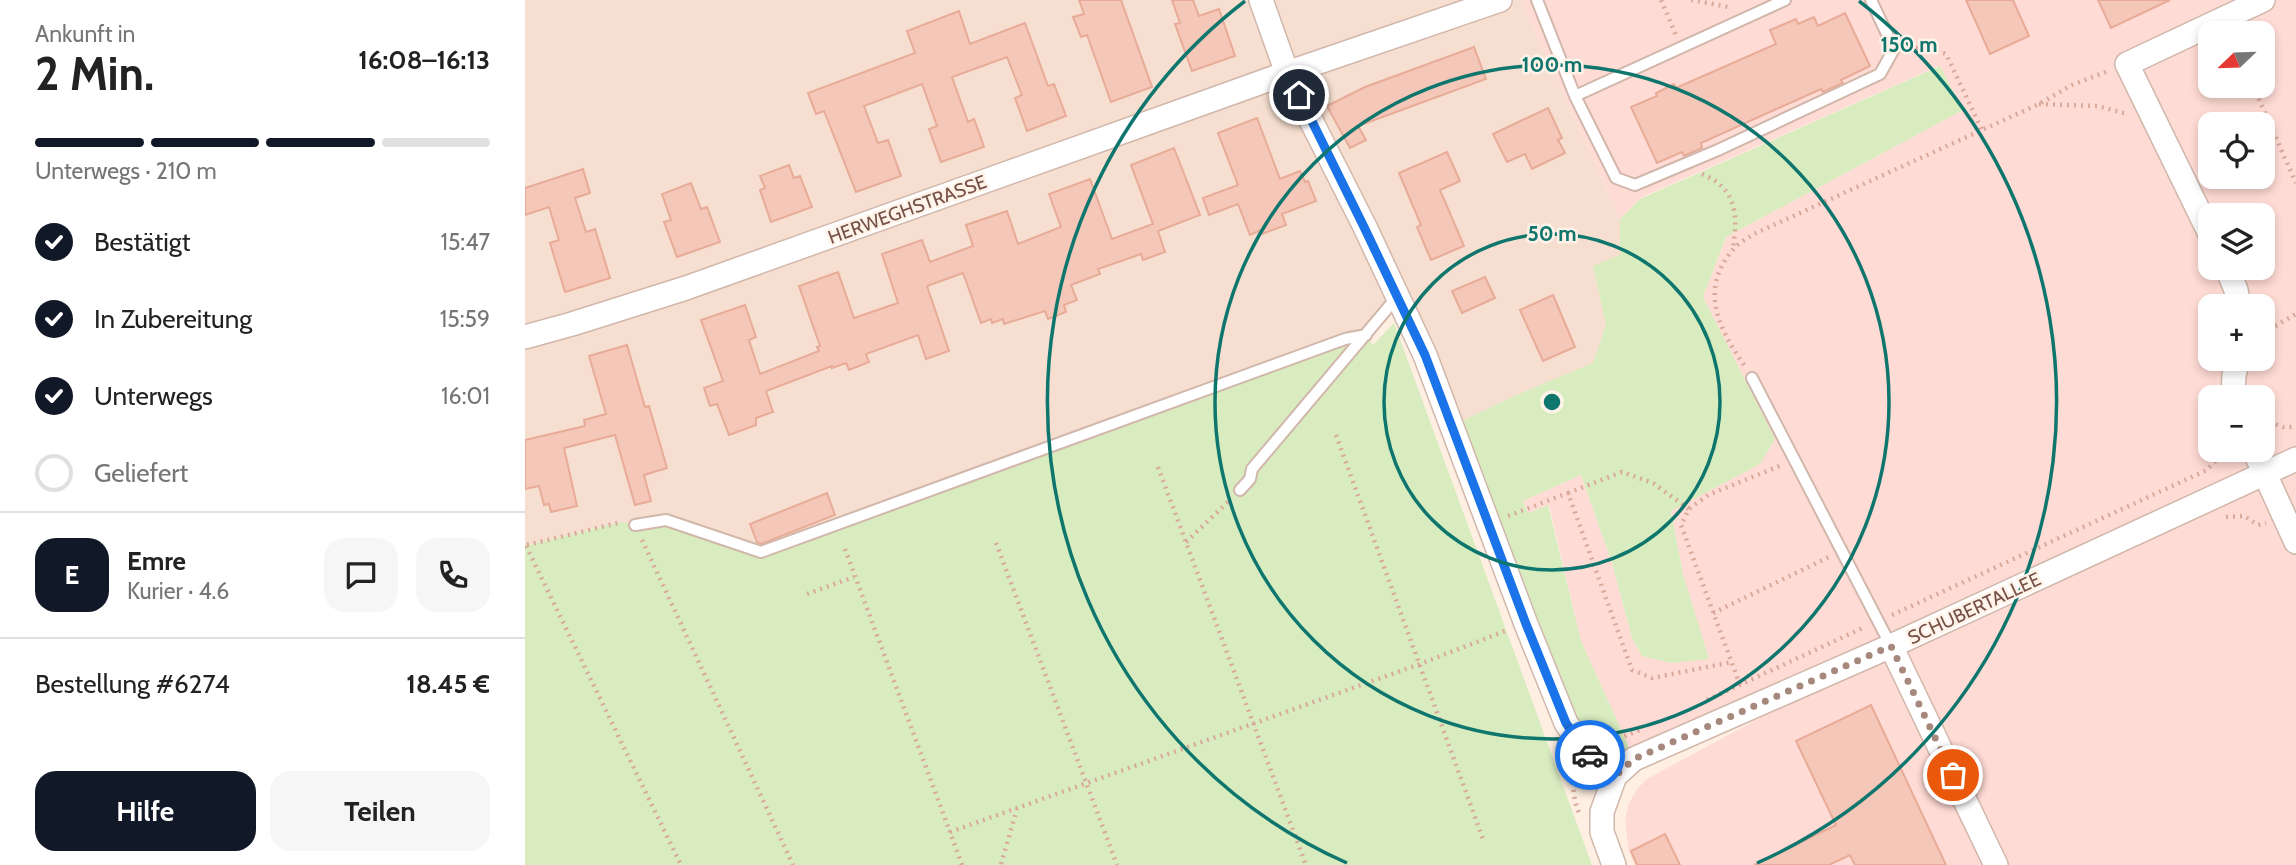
<!DOCTYPE html>
<html lang="de">
<meta charset="utf-8">
<style>
:root{--surface:#fff;--page:#f6f6f6;--text:#222;--muted:#767676;--line:#e0e0e0;--accent:#111827}
body{margin:0;font-family:Cabin,sans-serif;background:var(--page);color:var(--text);height:100vh;display:flex;flex-direction:column;font-size:26px;white-space:nowrap}
*{box-sizing:border-box;margin:0}
p{font-size:23px;color:var(--muted)}
.icon{flex:none;width:38px;height:38px;fill:none;stroke:currentColor;stroke-width:2;stroke-linecap:round;stroke-linejoin:round}
.map{position:relative;flex:1;overflow:hidden}
.details{display:flex;flex-direction:column;background:var(--surface);width:525px}
.details>*{flex:none}
.needle{width:46px;rotate:247deg}
.tools{position:absolute;left:1673px;top:21px;display:grid;gap:14px}
.tools a{display:grid;place-items:center;width:77px;height:77px;border-radius:14px;background:var(--surface);box-shadow:0 4px 10px #0003;font-size:35px}
.pin{position:absolute;display:grid;place-items:center;width:60px;height:60px;color:#fff;margin:-30px;border:4px solid #fff;border-radius:50%;box-shadow:0 2px 7px #0007}
.courier{position:absolute;display:grid;place-items:center;width:70px;height:70px;margin:-35px;border:5px solid #1a73e8;border-radius:50%;background:#fff;color:#222;box-shadow:0 2px 9px #0007}
.summary em{font-style:normal;font-weight:700}
.summary div{display:flex;flex-direction:column-reverse}
.summary{display:flex;align-items:center;justify-content:space-between;height:119px;padding:0 35px}
h1{font-size:46px;font-weight:700;line-height:52px}
.bar{display:grid;grid-template-columns:repeat(4,1fr);gap:10px 7px;align-content:center;height:84px;padding:0 35px}
.bar i{height:9px;border-radius:5px;background:var(--line)}
.bar .active{background:var(--accent)}
.bar p{grid-column:span 4}
.line{display:flex;align-items:center;gap:18px;padding:0 35px;border-top:2px solid var(--line)}
.line div{flex:1}
.round{display:grid;place-items:center;flex:none;width:74px;height:74px;border-radius:21px;background:var(--page)}
ol{padding:0 35px;list-style:none}
li{display:flex;align-items:center;gap:21px;height:77px}
li p{margin-inline-start:auto}
li .icon{padding:7px;border-radius:50%;background:var(--accent);color:#fff;stroke-width:4}
li:last-child{color:var(--muted)}
li i{width:38px;height:38px;border:4px solid var(--line);border-radius:50%}
.button{display:flex;gap:14px;margin-top:auto;padding:14px 35px}
.button a{flex:1;height:80px;border-radius:21px;background:var(--accent);color:#fff;font-size:28px;font-weight:700;line-height:80px;text-align:center}
.button a+a{background:var(--page);color:var(--text)}
main{display:flex;flex:1;min-height:0}
.map>svg:first-child{display:block}
.residential{fill:#f6dfd0}
.commercial{fill:#ffdbd5;fill-rule:evenodd}
.green{fill:#d8ecbf}
.building{fill:#f5c7b8;stroke:#e8ab97;stroke-width:2}
.lines{fill:none;stroke-linecap:round;stroke-linejoin:round}
.service-casing{stroke:#d1b7ab;stroke-width:14}
.minor-casing{stroke:#d1b7ab;stroke-width:26}
.path{stroke:#d9aa9b;stroke-width:4.5;stroke-dasharray:2 5;stroke-linecap:butt}
.service{stroke:#fff;stroke-width:10}
.minor{stroke:#fff;stroke-width:23}
.done{stroke:#a6887d;stroke-width:7;stroke-dasharray:0 12.6}
.route{stroke:#1a73e8;stroke-width:9}
.ring{fill:none;stroke:#0f766e;stroke-width:3.5}
.labels{text-anchor:middle;stroke-width:5;stroke-linejoin:round;paint-order:stroke}
.street-label{font-size:19px;fill:#765147;stroke:#fff3e9}
.centre{fill:#0f766e;stroke:#fff3e9;stroke-width:3.5}
.ring-label{font-size:21px;text-anchor:middle;font-weight:bold;fill:#0f766e;stroke:#fff3e9;stroke-width:5;stroke-linejoin:round;paint-order:stroke}
</style>
<main>
<section class="details">
<div class="summary"><div><h1>2 Min.</h1><p>Ankunft in</p></div><em>16:08–16:13</em></div>
<div class="bar"><i class="active"></i><i class="active"></i><i class="active"></i><i></i><p>Unterwegs · 210 m</p></div>
<ol>
<li><svg class="icon" aria-label="check" viewBox="0 0 24 24"><path d="M5 12l5 5 9-10"/></svg>Bestätigt<p>15:47</p></li>
<li><svg class="icon" aria-label="check" viewBox="0 0 24 24"><path d="M5 12l5 5 9-10"/></svg>In Zubereitung<p>15:59</p></li>
<li><svg class="icon" aria-label="check" viewBox="0 0 24 24"><path d="M5 12l5 5 9-10"/></svg>Unterwegs<p>16:01</p></li>
<li><i></i>Geliefert</li>
</ol>
<div class="line" style="height:126px"><b class="round" style="background:var(--accent);color:#fff">E</b><div><b>Emre</b><p>Kurier · 4.6</p></div><a class="round"><svg class="icon" aria-label="chat" viewBox="0 0 24 24"><path d="M4 5h16v11H9l-5 4z"/></svg></a><a class="round"><svg class="icon" aria-label="phone" viewBox="0 0 24 24"><path d="M5 4h4l2 5-3 2q2 4 5 5l2-3 5 2v4C11 20 4 13 5 4z"/></svg></a></div>
<div class="line" style="height:91px"><div>Bestellung #6274</div><b>18.45 €</b></div>
<div class="button"><a>Hilfe</a><a>Teilen</a></div>
</section>
<div class="map">
<svg width="1771" height="865" viewBox="0 0 1771 865">
<rect width="100%" height="100%" fill="#feefe2"/>
<path class="residential" d="M 0,0 L 996,0 L 1095,219 L 1095,255 L 1068,267 L 1081,325 L 1068,363 L 989,396 L 927,426 L 872,297 L 841,335 L 236,551 L 96,522 L 0,546 Z"/>
<path class="commercial" d="M 996,0 L 1771,0 L 1771,865 L 1110,865 L 1104,851 L 1100,820 L 1104,803 L 1113,788 L 1122,779 L 1363,649 L 1109,758 L 1056,641 L 1024,505 L 1003,513 L 998,501 L 1056,475 L 1087,563 L 1107,638 L 1158,574 L 1146,511 L 1234,464 L 1249,439 L 1178,297 L 1201,237 L 1438,110 L 1414,66 L 1115,198 L 1095,219 ZM 1685,33 L 1738,33 L 1738,86 L 1685,86 ZM 1685,124 L 1738,124 L 1738,177 L 1685,177 ZM 1685,215 L 1738,215 L 1738,268 L 1685,268 ZM 1685,306 L 1738,306 L 1738,359 L 1685,359 ZM 1685,397 L 1738,397 L 1738,450 L 1685,450 Z"/>
<path class="green" d="M 1415,66 L 1438,110 L 1201,237 L 1178,297 L 1250,439 L 1235,464 L 1146,511 L 1158,574 L 1184,659 L 1146,663 L 1117,656 L 1107,638 L 1087,563 L 1056,475 L 998,501 L 1003,513 L 1023,505 L 1056,641 L 1109,758 L 1090,775 L 1057,747 L 927,426 L 989,396 L 1068,363 L 1081,325 L 1068,266 L 1095,255 L 1095,219 L 1115,199 Z
M 869,323 L 1067,865 L 0,865 L 0,546 L 96,522 L 110,525 L 141,520 L 237,553 L 841,335 L 848,345 Z"/>
<path class="building" d="M 554,0 L 596,0 L 627,87 L 586,102 L 562,35 L 556,37 L 548,17 L 559,14 Z
M 647,0 L 668,0 L 674,16 L 694,9 L 710,56 L 667,71 L 650,24 L 655,23 Z
M 1441,0 L 1488,0 L 1504,36 L 1465,54 Z
M 1573,0 L 1645,0 L 1586,28 Z
M 434,11 L 445,44 L 500,23 L 523,86 L 529,84 L 541,116 L 502,131 L 490,98 L 497,95 L 482,57 L 427,77 L 443,122 L 449,119 L 459,147 L 416,162 L 404,129 L 412,126 L 397,84 L 339,106 L 353,143 L 363,140 L 376,176 L 331,192 L 299,111 L 291,114 L 283,93 L 390,53 L 382,31 Z
M 1320,13 L 1345,66 L 1316,80 L 1318,83 L 1298,92 L 1296,89 L 1176,143 L 1177,148 L 1159,156 L 1157,152 L 1132,163 L 1106,107 L 1132,96 L 1131,93 L 1149,84 L 1151,88 L 1251,44 L 1245,30 L 1271,19 L 1273,24 L 1289,17 L 1293,26 Z
M 949,47 L 961,79 L 833,126 L 841,140 L 825,148 L 802,106 L 840,87 Z
M 1023,108 L 1037,138 L 1033,140 L 1040,153 L 1007,169 L 1000,154 L 982,162 L 968,134 Z
M 732,118 L 755,179 L 775,171 L 780,182 L 783,181 L 791,201 L 757,214 L 761,225 L 737,234 L 736,230 L 725,235 L 713,204 L 684,215 L 678,198 L 713,185 L 693,133 Z
M 649,148 L 675,215 L 633,231 L 640,252 L 618,260 L 616,254 L 573,269 L 575,274 L 546,285 L 552,300 L 539,305 L 541,312 L 523,319 L 520,311 L 479,324 L 478,319 L 467,323 L 466,319 L 456,323 L 438,273 L 402,286 L 424,351 L 401,359 L 393,335 L 341,354 L 344,362 L 324,370 L 321,363 L 307,368 L 307,366 L 241,391 L 248,412 L 231,418 L 231,425 L 204,435 L 192,404 L 185,406 L 179,388 L 198,381 L 176,320 L 220,305 L 231,337 L 224,340 L 235,374 L 294,351 L 292,347 L 295,346 L 274,286 L 313,272 L 329,318 L 373,303 L 357,254 L 397,240 L 405,262 L 448,246 L 441,225 L 482,211 L 493,244 L 536,227 L 524,194 L 565,179 L 587,239 L 628,224 L 606,165 Z
M 922,152 L 935,181 L 915,190 L 939,246 L 906,260 L 892,227 L 896,225 L 874,173 Z
M 264,165 L 269,178 L 275,176 L 287,207 L 246,222 L 235,190 L 240,188 L 235,176 Z
M 58,169 L 65,193 L 50,198 L 61,232 L 70,229 L 85,278 L 40,292 L 25,243 L 34,240 L 24,207 L 0,215 L 0,188 Z
M 166,183 L 176,209 L 182,207 L 195,242 L 152,257 L 139,222 L 146,220 L 137,194 Z
M 960,277 L 970,298 L 937,313 L 927,291 Z
M 1028,295 L 1050,347 L 1018,361 L 995,310 Z
M 102,345 L 120,407 L 124,406 L 142,468 L 119,475 L 126,501 L 110,505 L 90,435 L 39,448 L 52,506 L 26,512 L 24,504 L 19,505 L 14,486 L 0,489 L 0,440 L 60,426 L 59,420 L 81,414 L 64,356 Z
M 302,493 L 310,515 L 236,544 L 232,542 L 225,524 Z
M 1346,705 L 1421,865 L 1330,865 L 1325,855 L 1304,865 L 1229,865 L 1311,825 L 1271,741 Z
M 1140,834 L 1155,865 L 1112,865 L 1106,851 Z"/>
<g class="lines">
<defs>
<path id="service" d="M 1012,0 L 1050,96 L 1091,178 L 1110,185 L 1193,150 L 1355,74 L 1369,49 L 1346,0
M 1050,96 L 1260,0
M 1227,378 L 1366,646
M 715,490 L 725,479 L 727,469 L 872,297
M 110,525 L 141,520 L 236,552 L 820,339 L 841,335"/>
<path id="minor" d="M 736,0 L 762,73 L 840,227 L 900,355 L 1001,624 L 1041,723 L 1058,748 L 1090,776
M 1685,234 L 1602,64 L 1738,0
M 1702,268 L 1711,290 L 1714,306
M 0,337 L 47,324 L 161,288 L 762,73 L 975,0
M 1708,397 L 1709,375 L 1713,359
M 1729,450 L 1771,542
M 1366,646 L 1471,865
M 1089,865 L 1077,832 L 1077,812 L 1090,776 L 1109,759 L 1366,646 L 1771,459"/>
</defs>
<use href="#service" class="service-casing"/>
<use href="#minor" class="minor-casing"/>
<path class="path" d="M 1136,0 L 1151,35
M 1166,0 L 1204,7
M 1384,48 L 1404,48 L 1421,54 L 1457,130
M 1728,86 L 1771,183
M 1514,104 L 1573,106 L 1602,114
M 1177,174 C 1212,188 1213,216 1208,248
M 1738,333 L 1771,314
M 1219,365 C 1194,329 1174,290 1207,251 C 1212,244 1221,239 1229,234 L 1514,104 L 1547,85 L 1583,71
M 1738,421 L 1740,420 L 1758,427 L 1771,427
M 811,435 L 958,839
M 633,467 L 781,865
M 1043,493 L 1097,472 L 1128,483 L 1164,509
M 983,516 L 1043,493 L 1107,670 L 1127,678 L 1207,662
M 1701,517 L 1719,516 L 1733,525 L 1741,523
M 117,540 L 268,865
M 661,542 L 705,500
M 471,543 L 592,865
M 2,545 L 97,522
M 1,546 L 156,865
M 320,549 L 425,832
M 282,594 L 329,577
M 1188,613 L 1304,557
M 1367,615 L 1682,470 L 1692,459 L 1696,450
M 1215,685 L 1156,525 L 1164,509 L 1183,495 L 1257,465
M 1182,700 L 1340,627
M 1079,735 L 1095,738 L 1117,729
M 1050,769 C 1047,785 1048,800 1055,815
M 476,864 L 492,809
M 437,865 L 425,832 L 895,664 L 980,631"/>
<use href="#service" class="service"/>
<use href="#minor" class="minor"/>
</g>
<g class="lines">
<path class="done" d="M 1065,755 L 1090,776 L 1109,759 L 1366,646 L 1428,775"/>
<path class="route" d="M 774,95 L 839,227 L 900,355 L 1001,624 L 1041,723 L 1057,747 L 1065,755"/>
</g>
<g class="ring">
<circle cx="1027" cy="402" r="168"/>
<circle cx="1027" cy="402" r="337"/>
<path d="M822 863A505 505 0 0 1 720 1M1334 1A505 505 0 0 1 1232 863"/>
</g>
<g class="labels">
<g class="street-label">
<text transform="translate(382 209) rotate(-20)" y="7">HERWEGHSTRASSE</text>
<text transform="translate(1449 608) rotate(-25)" y="7">SCHUBERTALLEE</text>
</g>
</g>
<circle cx="1027" cy="402" r="10" class="centre"/>
<g class="ring-label">
<text x="1384" y="52">150 m</text>
<text x="1027" y="72">100 m</text>
<text x="1027" y="241">50 m</text>
</g>
</svg>
<div class="tools">
<a><svg class="needle" viewBox="-14 -14 28 28"><path d="M0-13l5 13h-10z" fill="#e53935"/><path d="M0 13l5-13h-10z" fill="#767676"/></svg></a>
<a><svg class="icon" aria-label="locate" viewBox="0 0 24 24"><circle cx="12" cy="12" r="6"/><path d="M12 2v4M12 18v4M2 12h4M18 12h4"/></svg></a>
<a><svg class="icon" aria-label="layers" viewBox="0 0 24 24"><path d="M12 4l9 5-9 5-9-5zM3 14l9 5 9-5"/></svg></a>
<a>+</a>
<a>−</a>
</div>
<div class="pin" style="left:1428px;top:775px;background:#ea580c"><svg class="icon" aria-label="bag" viewBox="0 0 24 24"><path d="M5 8h14l-1 12H6zM9 8a3 3 0 0 1 6 0"/></svg></div>
<div class="pin" style="left:774px;top:95px;background:#1f2937"><svg class="icon" aria-label="home" viewBox="0 0 24 24"><path d="M3 11l9-7 9 7M6 9v11h12V9"/></svg></div>
<div class="courier" style="left:1065px;top:755px"><svg class="icon" aria-label="car" viewBox="0 0 24 24"><path d="M5 17H2v-5l4-1 3-4h7l3 4 3 1v5h-3M9 17h6M6 11h13"/><circle cx="7" cy="17" r="2"/><circle cx="17" cy="17" r="2"/></svg></div>
</div>
</main>
